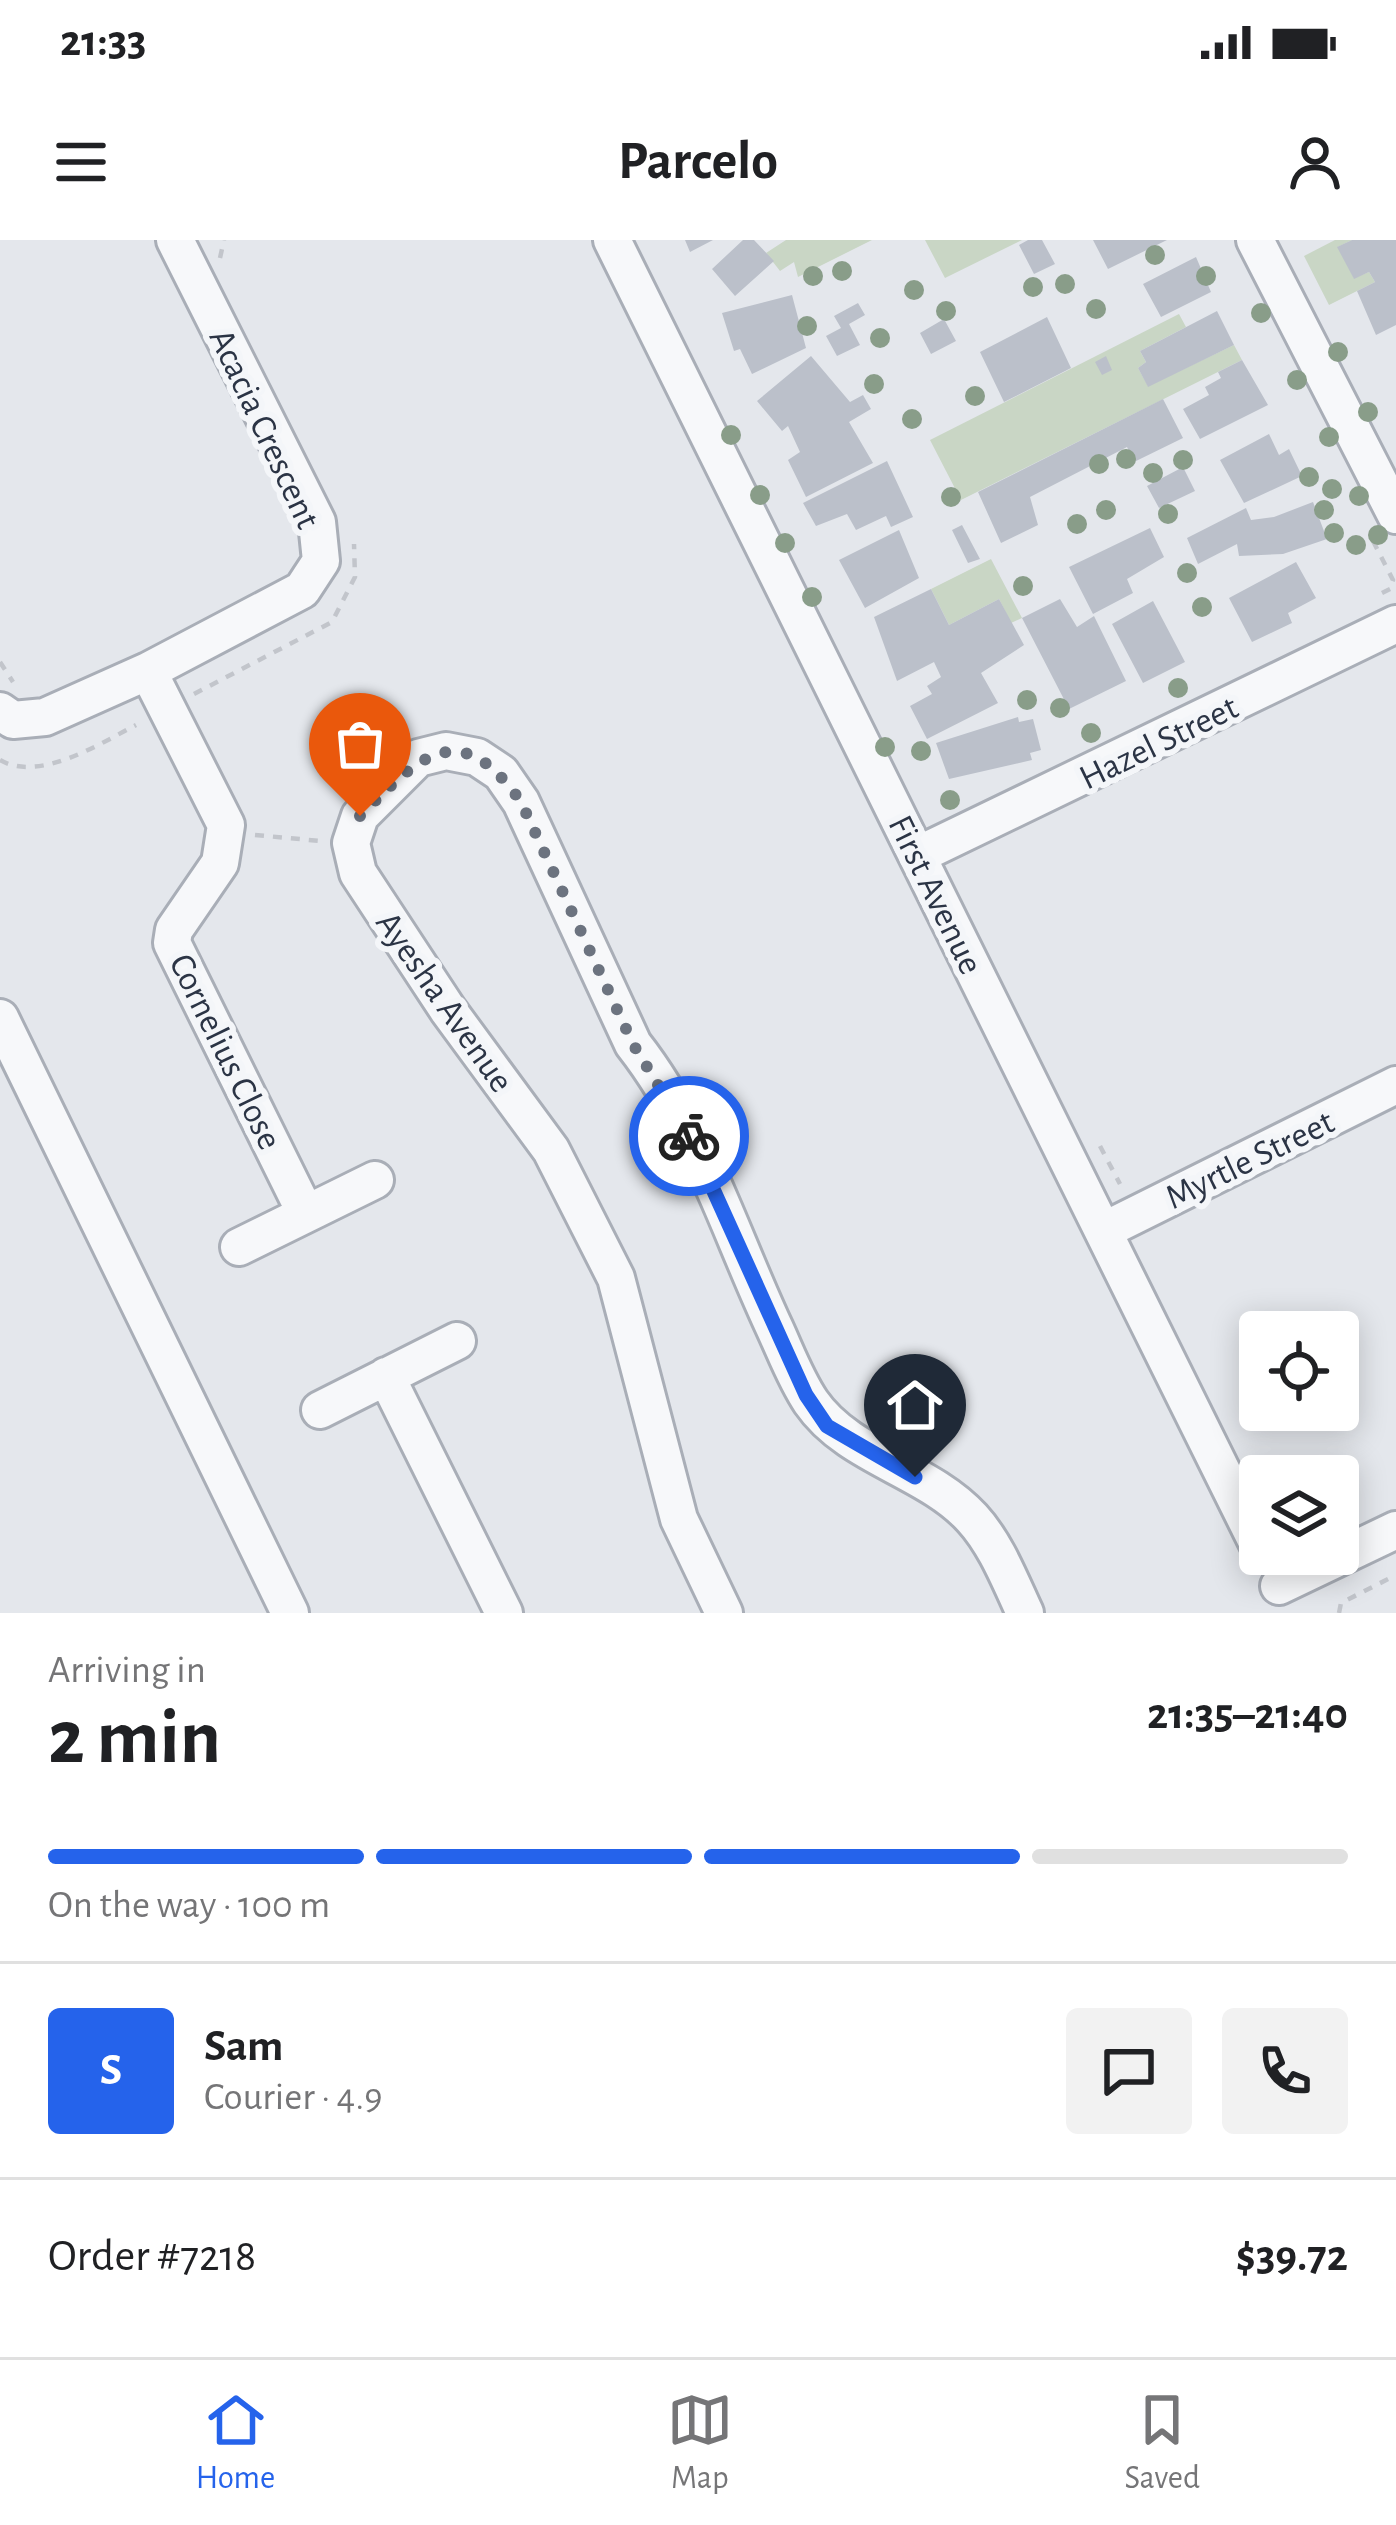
<!DOCTYPE html>
<meta charset="utf-8">
<style>
:root{--surface:#fff;--page:#f2f2f2;--text:#202124;--muted:#757577;--line:#e0e0e0;--accent:#2563eb}
body{margin:0;font-family:"Alegreya Sans",sans-serif;background:var(--page);color:var(--text);height:100vh;display:flex;flex-direction:column;font-size:45px;white-space:nowrap}
*{box-sizing:border-box;margin:0}
p{font-size:39px;color:var(--muted)}
.icon{flex:none;width:66px;height:66px;fill:none;stroke:currentColor;stroke-width:2;stroke-linecap:round;stroke-linejoin:round}
.map{position:relative;height:1373px;overflow:hidden}
.sheet{display:flex;flex-direction:column;background:var(--surface);flex:1}
.sheet>*{flex:none}
.buttons{position:absolute;left:1239px;top:1071px;display:grid;gap:24px}
.buttons a{display:grid;place-items:center;width:120px;height:120px;border-radius:12px;background:var(--surface);box-shadow:0 6px 30px #0003;font-size:60px}
.pin{position:absolute;display:grid;place-items:center;width:102px;height:102px;color:#fff;margin:-123px -51px;border-radius:50% 50% 50% 0;rotate:-45deg;box-shadow:0 0 12px #0007}
.pin .icon{rotate:45deg}
.courier{position:absolute;display:grid;place-items:center;width:120px;height:120px;margin:-60px;border:9px solid #2563eb;border-radius:50%;background:#fff;color:#222;box-shadow:0 3px 15px #0007}
.overview em{font-style:normal;font-weight:600}
.overview div{display:flex;flex-direction:column-reverse}
.overview{display:flex;align-items:center;justify-content:space-between;height:204px;padding:0 48px}
h1{font-size:78px;font-weight:600;line-height:90px}
.bar{display:grid;grid-template-columns:repeat(4,1fr);gap:18px 12px;align-content:center;height:144px;padding:0 48px}
.bar i{height:15px;border-radius:9px;background:var(--line)}
.bar .selected{background:var(--accent)}
.bar p{grid-column:span 4}
.line{display:flex;align-items:center;gap:30px;padding:0 48px;border-top:3px solid var(--line)}
.line div{flex:1}
.round{display:grid;place-items:center;flex:none;width:126px;height:126px;border-radius:12px;background:var(--page)}
.status{display:flex;justify-content:space-between;align-items:center;height:84px;padding:0 60px;background:var(--surface);direction:ltr}
.status svg{height:33px;fill:currentColor}
header{display:flex;justify-content:space-between;align-items:center;height:156px;padding:0 48px;background:var(--surface);font-size:54px;font-weight:600}
.dock{display:flex;justify-content:space-around;align-items:center;height:168px;border-top:3px solid var(--line);background:var(--surface);font-size:33px;color:var(--muted)}
.dock a{display:grid;justify-items:center;gap:6px}
.dock .selected{color:var(--accent)}
.map>svg:first-child{display:block}
.green{fill:#c9d6c5}
.building{fill:#bbc0ca}
.lines{fill:none;stroke-linecap:round;stroke-linejoin:round}
.minor-casing{stroke:#a9aeb7;stroke-width:42}
.path{stroke:#c2c5cb;stroke-width:4.5;stroke-dasharray:9 9;stroke-linecap:butt}
.minor{stroke:#f7f8fa;stroke-width:36}
.tree{fill:#899d89}
.done{stroke:#6c737f;stroke-width:12;stroke-dasharray:0 21.6}
.route{stroke:#2563eb;stroke-width:15}
.labels{text-anchor:middle;stroke-width:12;stroke-linejoin:round;paint-order:stroke}
.street-label{font-size:36px;fill:#2b3445;stroke:#f4f6f9}
</style>
<div class="status"><b>21:33</b><svg viewBox="0 0 49 12"><path d="M0 12V9h3v3zM5 12V6h3v6zM10 12V3h3v9zM15 12V0h3v12zM26 1h20v11H26zM47 4h2v5h-2z"/></svg></div>
<header><svg class="icon" aria-label="menu" viewBox="0 0 24 24"><path d="M4 6h16M4 12h16M4 18h16"/></svg>Parcelo<svg class="icon" aria-label="person" viewBox="0 0 24 24"><circle cx="12" cy="8" r="4"/><path d="M4 21q1-7 8-7t8 7"/></svg></header>
<div class="map">
<svg width="1396" height="1373" viewBox="0 0 1396 1373">
<rect width="100%" height="100%" fill="#e4e7ec"/>
<path class="green" d="M 786,0 L 872,0 L 798,37 L 794,22 L 780,31 L 766,13 Z
M 925,0 L 1022,0 L 945,38 Z
M 1335,0 L 1352,0 L 1338,7 L 1354,38 L 1369,32 L 1375,42 L 1329,65 L 1304,16 Z
M 1179,74 L 1186,87 L 1140,111 L 1146,122 L 1138,128 L 1148,146 L 1234,105 L 1242,120 L 961,260 L 930,200 Z
M 991,319 L 1022,378 L 1011,383 L 999,359 L 949,385 L 931,349 Z"/>
<path class="building" d="M 685,0 L 713,0 L 690,12 Z
M 743,0 L 754,0 L 774,21 L 735,56 L 712,29 Z
M 1028,0 L 1042,0 L 1055,24 L 1034,34 L 1019,5 Z
M 1093,0 L 1167,0 L 1108,29 Z
M 1352,0 L 1396,0 L 1396,85 L 1376,95 L 1357,51 L 1375,42 L 1369,32 L 1354,39 L 1337,7 Z
M 1196,17 L 1211,52 L 1161,77 L 1143,44 Z
M 792,55 L 806,108 L 752,134 L 740,109 L 734,111 L 722,73 Z
M 858,63 L 865,75 L 849,84 L 860,105 L 837,116 L 826,96 L 841,88 L 834,76 Z
M 1217,71 L 1234,105 L 1148,147 L 1138,128 L 1146,122 L 1140,111 Z
M 1047,77 L 1071,128 L 1004,162 L 980,112 Z
M 944,79 L 956,101 L 931,114 L 920,93 Z
M 811,116 L 850,162 L 863,155 L 871,169 L 849,182 L 873,223 L 806,257 L 788,220 L 800,212 L 788,186 L 782,191 L 757,161 Z
M 1106,116 L 1112,130 L 1102,135 L 1095,122 Z
M 1242,120 L 1268,165 L 1200,199 L 1183,169 L 1209,155 L 1205,147 L 1221,138 L 1218,132 Z
M 1163,159 L 1183,198 L 1134,222 L 1127,207 L 1030,257 L 1038,285 L 1001,303 L 978,252 Z
M 1269,194 L 1279,215 L 1289,209 L 1302,236 L 1244,263 L 1220,220 Z
M 887,221 L 913,277 L 891,287 L 886,276 L 856,290 L 847,274 L 816,286 L 803,263 Z
M 1183,227 L 1195,251 L 1159,268 L 1147,246 Z
M 1313,262 L 1327,299 L 1283,314 L 1239,316 L 1237,304 L 1198,324 L 1187,298 L 1246,268 L 1251,280 L 1274,277 Z
M 962,285 L 980,319 L 968,323 L 952,290 Z
M 1150,288 L 1164,317 L 1127,339 L 1133,353 L 1093,374 L 1069,327 Z
M 899,290 L 919,338 L 865,368 L 839,320 Z
M 1296,322 L 1316,358 L 1288,373 L 1292,383 L 1252,402 L 1229,358 Z
M 931,349 L 949,385 L 999,359 L 1024,405 L 981,433 L 998,463 L 927,499 L 910,466 L 932,454 L 927,446 L 941,437 L 934,422 L 897,441 L 874,377 Z
M 1060,359 L 1077,387 L 1094,376 L 1126,441 L 1069,469 L 1022,378 Z
M 1153,361 L 1185,422 L 1143,443 L 1112,384 Z
M 1018,477 L 1019,482 L 1033,479 L 1041,510 L 1030,513 L 1032,520 L 949,539 L 936,503 Z"/>
<g class="lines">
<defs>
<path id="minor" d="M 612,0 L 1260,1308
M 1255,0 L 1396,275
M 148,431 L 302,350 L 321,321 L 317,282 L 175,0
M 0,471 L 13,480 L 45,477 L 148,431 L 226,585 L 220,623 L 174,690 L 172,703 L 306,974
M 918,615 L 1396,384
M 0,778 L 290,1373
M 1103,991 L 1396,845
M 239,1007 L 375,940
M 386,1136 L 504,1373
M 320,1170 L 457,1101
M 1279,1346 L 1396,1290
M 724,1373 L 679,1279 L 616,1038 L 551,910 L 448,770 L 358,633 L 351,603 L 360,576 L 418,518 L 446,511 L 477,517 L 501,533 L 521,562 L 633,804 C 699,888 730,993 775,1089 C 786,1113 796,1140 811,1162 C 849,1217 927,1229 972,1278 C 996,1304 1010,1341 1025,1373"/>
</defs>
<use href="#minor" class="minor-casing"/>
<path class="path" d="M 220,18 L 224,0
M 1373,301 L 1393,340 L 1389,349
M 1382,353 L 1396,346
M 0,422 L 13,442
M 194,454 L 332,382 L 355,337 L 354,304
M 0,520 C 39,543 101,503 136,485
M 255,595 L 321,601
M 1100,906 L 1120,944
M 1339,1373 L 1341,1363 L 1396,1335"/>
<use href="#minor" class="minor"/>
</g>
<g class="tree">
<circle cx="1155" cy="15" r="10"/>
<circle cx="842" cy="31" r="10"/>
<circle cx="813" cy="36" r="10"/>
<circle cx="1206" cy="36" r="10"/>
<circle cx="1065" cy="44" r="10"/>
<circle cx="1033" cy="47" r="10"/>
<circle cx="914" cy="50" r="10"/>
<circle cx="1096" cy="69" r="10"/>
<circle cx="946" cy="71" r="10"/>
<circle cx="1261" cy="73" r="10"/>
<circle cx="807" cy="86" r="10"/>
<circle cx="880" cy="98" r="10"/>
<circle cx="1338" cy="112" r="10"/>
<circle cx="1297" cy="140" r="10"/>
<circle cx="874" cy="144" r="10"/>
<circle cx="975" cy="156" r="10"/>
<circle cx="1368" cy="172" r="10"/>
<circle cx="912" cy="179" r="10"/>
<circle cx="731" cy="195" r="10"/>
<circle cx="1329" cy="197" r="10"/>
<circle cx="1126" cy="219" r="10"/>
<circle cx="1183" cy="220" r="10"/>
<circle cx="1099" cy="224" r="10"/>
<circle cx="1153" cy="233" r="10"/>
<circle cx="1309" cy="237" r="10"/>
<circle cx="1332" cy="249" r="10"/>
<circle cx="760" cy="255" r="10"/>
<circle cx="1359" cy="256" r="10"/>
<circle cx="951" cy="257" r="10"/>
<circle cx="1106" cy="270" r="10"/>
<circle cx="1324" cy="270" r="10"/>
<circle cx="1168" cy="274" r="10"/>
<circle cx="1077" cy="284" r="10"/>
<circle cx="1334" cy="293" r="10"/>
<circle cx="1378" cy="295" r="10"/>
<circle cx="785" cy="303" r="10"/>
<circle cx="1356" cy="305" r="10"/>
<circle cx="1187" cy="333" r="10"/>
<circle cx="1023" cy="346" r="10"/>
<circle cx="812" cy="357" r="10"/>
<circle cx="1202" cy="367" r="10"/>
<circle cx="1178" cy="448" r="10"/>
<circle cx="1027" cy="460" r="10"/>
<circle cx="1060" cy="468" r="10"/>
<circle cx="1091" cy="493" r="10"/>
<circle cx="885" cy="507" r="10"/>
<circle cx="921" cy="511" r="10"/>
<circle cx="950" cy="560" r="10"/>
</g>
<g class="lines">
<path class="done" d="M 360,576 C 419,517 459,473 521,562 L 633,804 L 689,896"/>
<path class="route" d="M 689,896 L 806,1155 L 827,1186 L 915,1237"/>
</g>
<g class="labels">
<g class="street-label">
<text transform="translate(266 188) rotate(65)" y="13">Acacia Crescent</text>
<text transform="translate(1158 501) rotate(-26)" y="13">Hazel Street</text>
<text transform="translate(937 654) rotate(64)" y="13">First Avenue</text>
<text transform="translate(446 761) rotate(55)" y="13">Ayesha Avenue</text>
<text transform="translate(227 811) rotate(64)" y="13">Cornelius Close</text>
<text transform="translate(1249 918) rotate(-26)" y="13">Myrtle Street</text>
</g>
</g>
</svg>
<div class="buttons">
<a><svg class="icon" aria-label="locate" viewBox="0 0 24 24"><circle cx="12" cy="12" r="6"/><path d="M12 2v4M12 18v4M2 12h4M18 12h4"/></svg></a>
<a><svg class="icon" aria-label="layers" viewBox="0 0 24 24"><path d="M12 4l9 5-9 5-9-5zM3 14l9 5 9-5"/></svg></a>
</div>
<div class="pin" style="left:360px;top:576px;background:#ea580c"><svg class="icon" aria-label="bag" viewBox="0 0 24 24"><path d="M5 8h14l-1 12H6zM9 8a3 3 0 0 1 6 0"/></svg></div>
<div class="pin" style="left:915px;top:1237px;background:#1f2937"><svg class="icon" aria-label="home" viewBox="0 0 24 24"><path d="M3 11l9-7 9 7M6 9v11h12V9"/></svg></div>
<div class="courier" style="left:689px;top:896px"><svg class="icon" aria-label="bike" viewBox="0 0 24 24"><circle cx="6" cy="16" r="4"/><circle cx="18" cy="16" r="4"/><path d="M6 16l4-8h5l3 8M10 8l3 8H6M13 5h3"/></svg></div>
</div>
<section class="sheet">
<div class="overview"><div><h1>2 min</h1><p>Arriving in</p></div><em>21:35–21:40</em></div>
<div class="bar"><i class="selected"></i><i class="selected"></i><i class="selected"></i><i></i><p>On the way · 100 m</p></div>
<div class="line" style="height:216px"><b class="round" style="background:var(--accent);color:#fff">S</b><div><b>Sam</b><p>Courier · 4.9</p></div><a class="round"><svg class="icon" aria-label="chat" viewBox="0 0 24 24"><path d="M4 5h16v11H9l-5 4z"/></svg></a><a class="round"><svg class="icon" aria-label="phone" viewBox="0 0 24 24"><path d="M5 4h4l2 5-3 2q2 4 5 5l2-3 5 2v4C11 20 4 13 5 4z"/></svg></a></div>
<div class="line" style="height:156px"><div>Order #7218</div><b>$39.72</b></div>
</section>
<nav class="dock">
<a class="selected"><svg class="icon" aria-label="home" viewBox="0 0 24 24"><path d="M3 11l9-7 9 7M6 9v11h12V9"/></svg>Home</a>
<a><svg class="icon" aria-label="map" viewBox="0 0 24 24"><path d="M3 6l6-2 6 2 6-2v14l-6 2-6-2-6 2zM9 4v14M15 6v14"/></svg>Map</a>
<a><svg class="icon" aria-label="saved" viewBox="0 0 24 24"><path d="M7 4h10v16l-5-4-5 4z"/></svg>Saved</a>
</nav>
